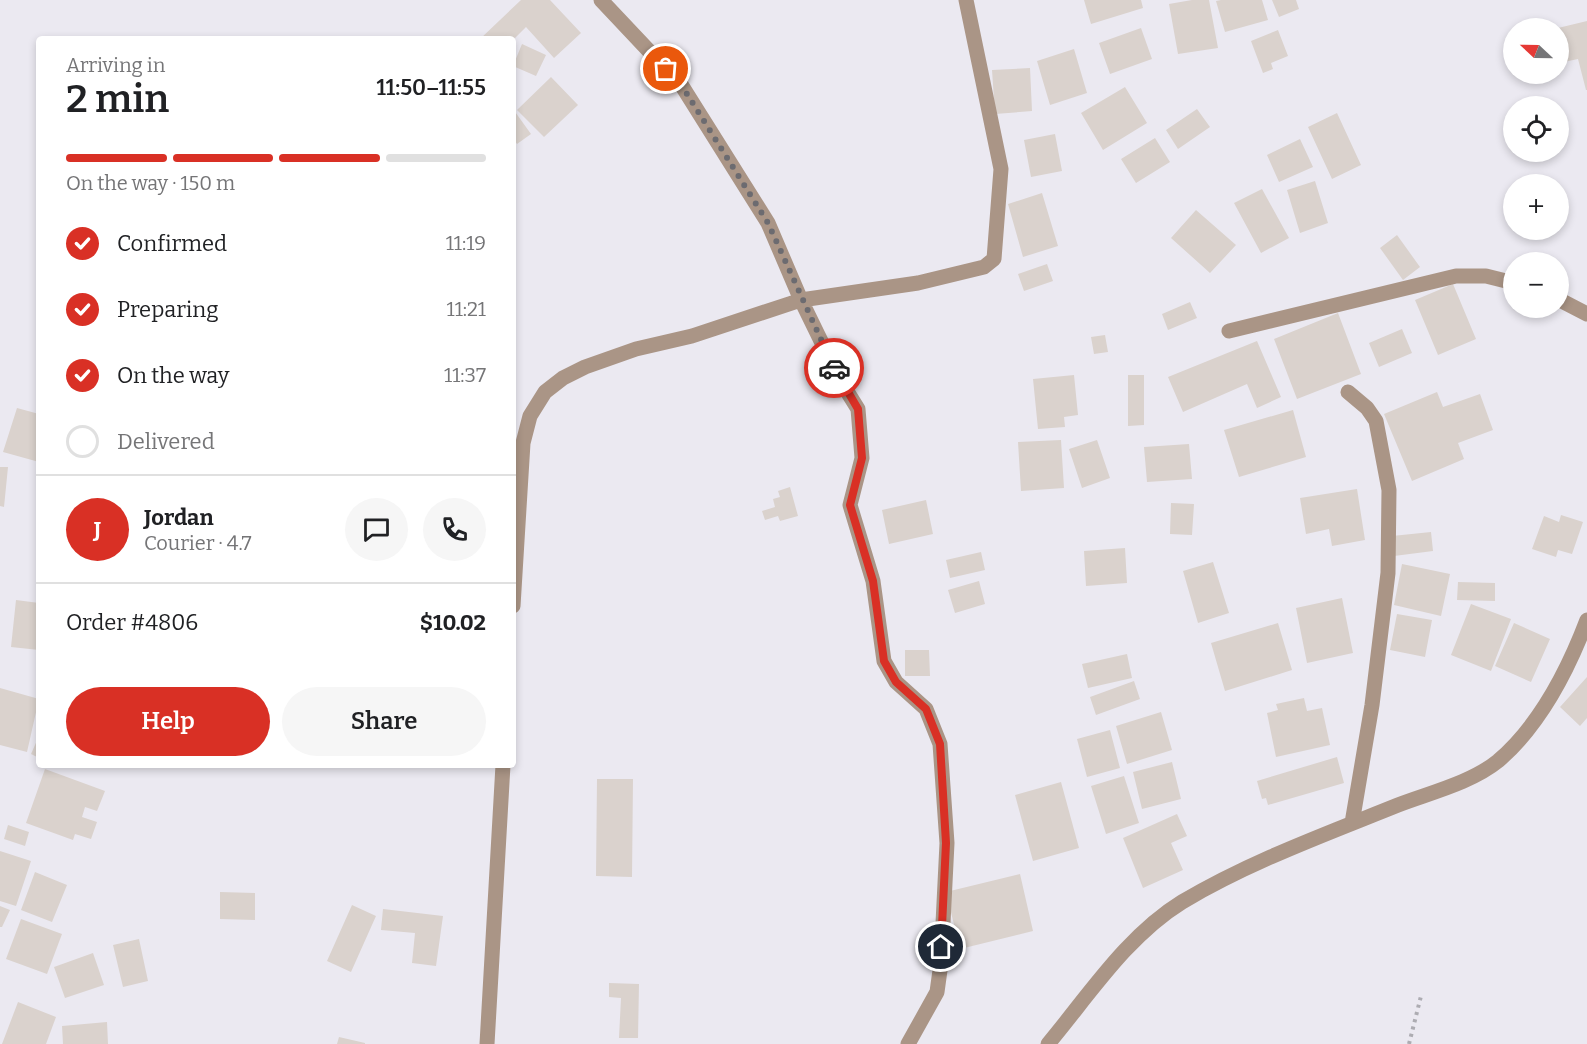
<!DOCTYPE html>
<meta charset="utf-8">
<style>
:root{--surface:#fff;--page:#f6f6f6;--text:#202124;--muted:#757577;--line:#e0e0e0;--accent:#d93025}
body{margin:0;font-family:Bitter,serif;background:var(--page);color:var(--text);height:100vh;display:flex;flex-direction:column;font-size:22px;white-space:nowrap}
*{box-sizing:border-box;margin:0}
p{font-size:20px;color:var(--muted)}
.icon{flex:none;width:33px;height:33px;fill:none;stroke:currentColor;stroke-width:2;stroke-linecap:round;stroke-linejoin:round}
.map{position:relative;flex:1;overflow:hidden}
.panel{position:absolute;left:36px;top:36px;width:480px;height:732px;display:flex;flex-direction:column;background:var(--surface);border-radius:6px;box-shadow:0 3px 9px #0003}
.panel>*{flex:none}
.needle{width:39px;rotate:292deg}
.buttons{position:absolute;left:1503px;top:18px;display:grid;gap:12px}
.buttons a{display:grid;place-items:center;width:66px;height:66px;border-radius:50%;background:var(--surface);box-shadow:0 3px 9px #0003;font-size:30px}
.pin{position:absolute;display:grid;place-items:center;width:51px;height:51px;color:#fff;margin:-26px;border:3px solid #fff;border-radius:50%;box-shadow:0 2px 6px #0007}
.courier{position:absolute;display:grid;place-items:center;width:60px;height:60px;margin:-30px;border:4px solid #d93025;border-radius:50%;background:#fff;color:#222;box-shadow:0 2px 8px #0007}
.overview em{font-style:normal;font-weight:600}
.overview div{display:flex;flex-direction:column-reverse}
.overview{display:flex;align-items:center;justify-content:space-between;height:102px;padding:0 30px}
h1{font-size:39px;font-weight:600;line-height:45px}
.bar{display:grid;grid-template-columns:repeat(4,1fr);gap:9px 6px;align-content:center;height:72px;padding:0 30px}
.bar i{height:8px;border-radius:4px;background:var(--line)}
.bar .current{background:var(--accent)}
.bar p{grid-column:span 4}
.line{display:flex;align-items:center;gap:15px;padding:0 30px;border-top:2px solid var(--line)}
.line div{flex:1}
.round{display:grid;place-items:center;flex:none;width:63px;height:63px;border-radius:32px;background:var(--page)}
ol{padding:0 30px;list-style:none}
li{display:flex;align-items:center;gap:18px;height:66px}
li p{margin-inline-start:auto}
li .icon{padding:6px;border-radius:50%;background:var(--accent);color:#fff;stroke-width:4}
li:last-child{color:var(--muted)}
li i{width:33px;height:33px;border:3px solid var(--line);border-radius:50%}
.cta{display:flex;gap:12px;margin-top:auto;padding:12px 30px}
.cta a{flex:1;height:69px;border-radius:36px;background:var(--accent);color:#fff;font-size:24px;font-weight:600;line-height:69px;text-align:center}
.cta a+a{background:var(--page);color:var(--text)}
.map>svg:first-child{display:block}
.building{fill:#dad2cd}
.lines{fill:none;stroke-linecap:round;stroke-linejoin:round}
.path{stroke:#adacb2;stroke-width:4;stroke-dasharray:3 4.5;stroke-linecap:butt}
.street{stroke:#aa9586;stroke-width:15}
.done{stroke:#6c6b70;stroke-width:6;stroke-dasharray:0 10.8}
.route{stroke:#d93025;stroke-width:8}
</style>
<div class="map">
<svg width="1587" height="1044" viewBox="0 0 1587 1044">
<rect width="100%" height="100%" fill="#ebe9f1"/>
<path class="building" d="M 521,0 L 550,0 L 581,33 L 554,58 L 526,27 L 514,39 L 480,39 Z
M 1084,0 L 1141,0 L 1143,8 L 1091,24 Z
M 1192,0 L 1209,0 L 1218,48 L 1178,54 L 1169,4 Z
M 1221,0 L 1262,0 L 1268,20 L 1225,32 L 1216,1 Z
M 1272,0 L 1296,0 L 1299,9 L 1279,17 Z
M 1587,21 L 1587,90 L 1586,90 L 1578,59 L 1564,62 L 1558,28 Z
M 1141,28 L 1152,59 L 1110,74 L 1099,43 Z
M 1278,30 L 1288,56 L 1271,63 L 1273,69 L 1263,73 L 1251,41 Z
M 522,44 L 546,55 L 536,76 L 513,66 Z
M 1074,49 L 1087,93 L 1050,105 L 1037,61 Z
M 1030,68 L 1032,111 L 995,114 L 992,70 Z
M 551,77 L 578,105 L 544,137 L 517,110 Z
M 1125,87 L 1147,123 L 1103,150 L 1081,113 Z
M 513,109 L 531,134 L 517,144 L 513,138 Z
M 1197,109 L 1210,127 L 1178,149 L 1166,130 Z
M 1337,113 L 1361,165 L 1332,179 L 1308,127 Z
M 1055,134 L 1062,171 L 1031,177 L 1024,140 Z
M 1155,138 L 1170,162 L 1136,183 L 1121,159 Z
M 1300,139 L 1313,167 L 1279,182 L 1267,155 Z
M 1315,181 L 1328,223 L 1300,233 L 1287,190 Z
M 1262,189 L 1289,238 L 1261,253 L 1234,203 Z
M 1042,193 L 1058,246 L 1023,257 L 1008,204 Z
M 1196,210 L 1236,245 L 1210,273 L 1171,238 Z
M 1397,235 L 1420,267 L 1403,280 L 1380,248 Z
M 1047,264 L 1053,281 L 1024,291 L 1018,274 Z
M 1453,284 L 1476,339 L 1438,355 L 1415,300 Z
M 1190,302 L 1197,318 L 1168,330 L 1162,314 Z
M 1338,313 L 1361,374 L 1297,399 L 1274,339 Z
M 1402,329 L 1412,353 L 1379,367 L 1369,343 Z
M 1105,335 L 1108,352 L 1094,354 L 1091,337 Z
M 1257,341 L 1281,397 L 1257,408 L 1247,384 L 1183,412 L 1168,377 Z
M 1074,375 L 1078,415 L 1064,417 L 1065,427 L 1038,429 L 1033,379 Z
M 1128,375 L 1144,375 L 1144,425 L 1128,426 Z
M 1437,392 L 1443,407 L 1480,394 L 1493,430 L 1458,443 L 1464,459 L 1412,481 L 1384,414 Z
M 17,408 L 39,414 L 39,462 L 3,452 Z
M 1293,410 L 1306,457 L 1239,477 L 1224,430 Z
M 1061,440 L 1064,488 L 1021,491 L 1018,442 Z
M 1097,440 L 1110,478 L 1082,488 L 1069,449 Z
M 1189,444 L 1192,479 L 1147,482 L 1144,447 Z
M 0,467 L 8,467 L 4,507 L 0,506 Z
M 790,487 L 798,516 L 780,521 L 778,516 L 765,520 L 762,511 L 775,507 L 773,499 L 780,497 L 778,491 Z
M 1357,489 L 1365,540 L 1332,546 L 1329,529 L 1306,534 L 1300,498 Z
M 926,500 L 933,534 L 889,544 L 882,510 Z
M 1171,503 L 1194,504 L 1192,535 L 1170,534 Z
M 1561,515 L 1583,522 L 1572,554 L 1558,550 L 1556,557 L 1532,549 L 1544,516 L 1559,522 Z
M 1431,532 L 1433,551 L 1394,556 L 1392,536 Z
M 1125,548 L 1127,583 L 1086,586 L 1084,551 Z
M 981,552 L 985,570 L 950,578 L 946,560 Z
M 1213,562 L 1229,613 L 1198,623 L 1183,571 Z
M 1402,564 L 1450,574 L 1441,616 L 1394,605 Z
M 979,581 L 985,604 L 955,613 L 948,590 Z
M 1458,582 L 1495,583 L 1495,601 L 1457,600 Z
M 1342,598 L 1353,653 L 1307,663 L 1296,608 Z
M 16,600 L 39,603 L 39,650 L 11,647 Z
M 1471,604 L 1511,619 L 1491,671 L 1451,655 Z
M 1397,614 L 1432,620 L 1425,657 L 1390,650 Z
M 1278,623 L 1292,670 L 1225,691 L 1211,643 Z
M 1514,623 L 1550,639 L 1531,682 L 1495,666 Z
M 905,650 L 929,650 L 930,676 L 905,676 Z
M 1127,654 L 1132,678 L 1088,688 L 1082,664 Z
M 1587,677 L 1587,718 L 1580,726 L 1560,707 Z
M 1134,681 L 1140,699 L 1096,715 L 1090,697 Z
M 0,688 L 39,699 L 27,752 L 0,745 Z
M 1304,698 L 1307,711 L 1322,708 L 1330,745 L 1276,757 L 1267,713 L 1278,710 L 1276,704 Z
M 1161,712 L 1172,750 L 1127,764 L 1116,726 Z
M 1110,730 L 1120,768 L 1087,777 L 1077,739 Z
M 39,736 L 39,758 L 31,754 Z
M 1337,757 L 1344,783 L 1268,805 L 1266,798 L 1262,799 L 1257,781 Z
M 1172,762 L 1181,799 L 1142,809 L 1133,772 Z
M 45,769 L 105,791 L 97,811 L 85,807 L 82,817 L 97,822 L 91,839 L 75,834 L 73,840 L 26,823 Z
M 1124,776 L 1139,823 L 1106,834 L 1091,786 Z
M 597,779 L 633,779 L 632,877 L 596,876 Z
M 1061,782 L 1079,848 L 1033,861 L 1015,795 Z
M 1177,814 L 1187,836 L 1171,843 L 1183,870 L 1143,888 L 1123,838 Z
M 8,825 L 29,832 L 25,846 L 4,839 Z
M 0,851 L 31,861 L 16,906 L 0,901 Z
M 35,872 L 67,885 L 52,922 L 21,910 Z
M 1020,874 L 1033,931 L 960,949 L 946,892 Z
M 220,892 L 255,893 L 255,920 L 220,919 Z
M 352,905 L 376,916 L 351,972 L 327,961 Z
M 0,906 L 10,910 L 2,927 L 0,927 Z
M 383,909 L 443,916 L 436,966 L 412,963 L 415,933 L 381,930 Z
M 21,919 L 62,934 L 47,974 L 6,959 Z
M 139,939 L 148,981 L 123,987 L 113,945 Z
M 93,953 L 104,985 L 65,998 L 54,967 Z
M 609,983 L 639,984 L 638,1038 L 619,1038 L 621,998 L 609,997 Z
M 18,1002 L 56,1017 L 46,1044 L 2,1044 Z
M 107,1022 L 108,1044 L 63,1044 L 62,1026 Z
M 339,1037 L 365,1043 L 365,1044 L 337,1044 Z"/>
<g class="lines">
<path class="path" d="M 1409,1044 L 1421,996"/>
<path class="street" d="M 601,0 L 682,86 L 768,223 L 801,300 L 840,380 L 858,409 L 862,458 L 850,505 L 873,581 L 884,661 L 896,682 L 926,709 L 940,744 L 947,843 L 941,963 L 937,992 L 908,1044
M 1558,299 L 1587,314
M 1229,331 L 1456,276 L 1486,276 L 1514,283
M 1348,392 L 1367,408 L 1376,421 L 1389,490 L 1388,573 L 1372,705 L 1352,823
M 513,606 L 523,443 L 530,416 L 545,392 L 563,378 L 585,367 L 636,349 L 692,336 L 801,300 L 918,283 L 984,267 L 994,259 L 1001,169 L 966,0
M 487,1044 L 503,765
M 1048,1044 C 1089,995 1127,936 1182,902 C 1249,862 1326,834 1398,805 C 1429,793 1471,783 1498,761 C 1539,726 1568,670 1587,620"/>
</g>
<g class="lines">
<path class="done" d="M 666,69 L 682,86 L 768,223 L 834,368"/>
<path class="route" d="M 834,368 L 858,409 L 862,458 L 850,505 L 873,581 L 884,661 L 896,682 L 926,709 L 940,744 L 946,843 L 941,947"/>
</g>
</svg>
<div class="buttons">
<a><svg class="needle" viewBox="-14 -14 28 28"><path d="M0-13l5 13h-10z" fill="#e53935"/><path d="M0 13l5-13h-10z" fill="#757577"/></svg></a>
<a><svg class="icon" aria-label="locate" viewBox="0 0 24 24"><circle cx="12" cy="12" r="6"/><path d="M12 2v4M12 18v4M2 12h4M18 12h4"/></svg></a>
<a>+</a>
<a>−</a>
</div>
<div class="pin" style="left:666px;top:69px;background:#ea580c"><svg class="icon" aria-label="bag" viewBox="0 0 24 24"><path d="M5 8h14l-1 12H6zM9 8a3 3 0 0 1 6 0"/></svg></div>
<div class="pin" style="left:941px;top:947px;background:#1f2937"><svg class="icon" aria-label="home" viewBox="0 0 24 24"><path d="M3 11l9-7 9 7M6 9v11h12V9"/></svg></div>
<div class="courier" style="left:834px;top:368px"><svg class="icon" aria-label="car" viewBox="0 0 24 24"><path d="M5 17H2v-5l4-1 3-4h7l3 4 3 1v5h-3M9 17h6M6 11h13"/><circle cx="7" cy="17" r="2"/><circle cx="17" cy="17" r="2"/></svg></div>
<section class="panel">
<div class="overview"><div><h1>2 min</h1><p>Arriving in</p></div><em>11:50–11:55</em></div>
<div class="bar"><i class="current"></i><i class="current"></i><i class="current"></i><i></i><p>On the way · 150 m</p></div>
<ol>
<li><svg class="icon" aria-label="check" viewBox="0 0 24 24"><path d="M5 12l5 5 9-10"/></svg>Confirmed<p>11:19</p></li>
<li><svg class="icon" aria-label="check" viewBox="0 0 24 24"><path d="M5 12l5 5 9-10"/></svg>Preparing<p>11:21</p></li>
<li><svg class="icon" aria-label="check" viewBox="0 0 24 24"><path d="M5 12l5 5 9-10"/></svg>On the way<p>11:37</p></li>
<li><i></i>Delivered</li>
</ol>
<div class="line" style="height:108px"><b class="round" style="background:var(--accent);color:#fff">J</b><div><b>Jordan</b><p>Courier · 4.7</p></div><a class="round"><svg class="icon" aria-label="chat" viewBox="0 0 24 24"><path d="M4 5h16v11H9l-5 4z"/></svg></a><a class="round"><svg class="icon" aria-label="phone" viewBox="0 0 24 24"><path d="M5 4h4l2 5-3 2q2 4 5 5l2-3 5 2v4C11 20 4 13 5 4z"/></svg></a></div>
<div class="line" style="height:78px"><div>Order #4806</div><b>$10.02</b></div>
<div class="cta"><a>Help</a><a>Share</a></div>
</section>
</div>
